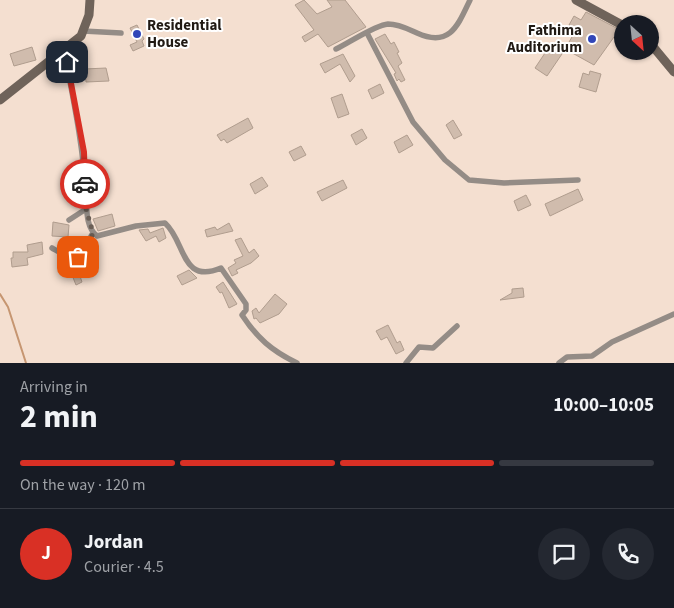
<!DOCTYPE html>
<meta charset="utf-8">
<style>
:root{--surface:#171b24;--page:#242831;--text:#f1f3f6;--muted:#9ea1a6;--line:#363941;--accent:#d93025}
body{margin:0;font-family:"Source Sans 3",sans-serif;background:var(--page);color:var(--text);height:100vh;display:flex;flex-direction:column;font-size:19px;white-space:nowrap}
*{box-sizing:border-box;margin:0}
p{font-size:16px;color:var(--muted)}
.icon{flex:none;width:28px;height:28px;fill:none;stroke:currentColor;stroke-width:2;stroke-linecap:round;stroke-linejoin:round}
.map{position:relative;height:363px;overflow:hidden}
.details{display:flex;flex-direction:column;background:var(--surface);flex:1}
.details>*{flex:none}
.needle{width:32px;rotate:153deg}
.controls{position:absolute;left:614px;top:15px;display:grid;gap:10px}
.controls a{display:grid;place-items:center;width:45px;height:45px;border-radius:50%;background:var(--surface);box-shadow:0 1px 4px #0004;font-size:25px}
.pin{position:absolute;display:grid;place-items:center;width:42px;height:42px;color:#fff;margin:-21px;border-radius:10px;box-shadow:0 2px 8px #0006}
.courier{position:absolute;display:grid;place-items:center;width:50px;height:50px;margin:-25px;border:4px solid #d93025;border-radius:50%;background:#fff;color:#222;box-shadow:0 1px 6px #0007}
.headline em{font-style:normal;font-weight:700}
.headline div{display:flex;flex-direction:column-reverse}
.headline{display:flex;align-items:center;justify-content:space-between;height:85px;padding:0 20px}
h1{font-size:32px;font-weight:700;line-height:38px}
.bar{display:grid;grid-template-columns:repeat(4,1fr);gap:8px 5px;align-content:center;height:60px;padding:0 20px}
.bar i{height:6px;border-radius:4px;background:var(--line)}
.bar .current{background:var(--accent)}
.bar p{grid-column:span 4}
.line{display:flex;align-items:center;gap:12px;padding:0 20px;border-top:1px solid var(--line)}
.line div{flex:1}
.round{display:grid;place-items:center;flex:none;width:52px;height:52px;border-radius:26px;background:var(--page)}
.map>svg:first-child{display:block}
.lines{fill:none;stroke-linecap:round;stroke-linejoin:round}
.stream{stroke:#c69671;stroke-width:2}
.building{fill:#d0bcad;stroke:#b09d8e}
.street{stroke:#948c86;stroke-width:5.5}
.secondary{stroke:#6f635a;stroke-width:9}
.done{stroke:#6b5f56;stroke-width:5;stroke-dasharray:0 9}
.route{stroke:#d93025;stroke-width:6}
.poi-dot{fill:#3146b8;stroke:#fff;stroke-width:2}
.labels{text-anchor:middle;stroke-width:4;stroke-linejoin:round;paint-order:stroke}
.poi-label{font-size:15px;font-weight:bold;fill:#211a14;stroke:#fff;text-anchor:start}
</style>
<div class="map">
<svg width="674" height="363" viewBox="0 0 674 363">
<rect width="100%" height="100%" fill="#f4dfd0"/>
<g class="lines">
<path class="stream" d="M 0,294 L 8,307 L 26,363"/>
</g>
<path class="building" d="M 304,0 L 317,14 L 332,7 L 327,0 L 345,0 L 366,27 L 328,47 L 318,34 L 305,42 L 302,37 L 314,30 L 295,5 Z
M 586,12 L 622,31 L 622,44 L 614,37 L 594,65 L 565,49 L 576,30 L 569,25 L 574,16 L 581,20 Z
M 137,25 L 144,39 L 142,41 L 144,46 L 133,51 L 130,45 L 137,42 L 130,28 Z
M 385,34 L 391,44 L 394,42 L 399,52 L 397,53 L 402,63 L 398,66 L 405,80 L 401,82 L 399,79 L 397,81 L 394,74 L 396,73 L 375,39 Z
M 32,47 L 36,60 L 14,66 L 10,54 Z
M 558,47 L 564,51 L 547,76 L 535,68 L 547,50 L 553,54 Z
M 343,54 L 355,76 L 350,82 L 340,64 L 325,73 L 320,64 Z
M 106,68 L 109,81 L 86,82 L 85,69 Z
M 590,71 L 601,74 L 596,92 L 579,87 L 583,73 L 589,75 Z
M 380,84 L 384,93 L 372,99 L 368,90 Z
M 342,94 L 349,114 L 338,118 L 331,98 Z
M 248,118 L 253,128 L 227,143 L 224,139 L 221,141 L 217,135 Z
M 453,120 L 462,135 L 454,139 L 446,125 Z
M 362,129 L 367,138 L 356,145 L 351,135 Z
M 407,135 L 413,145 L 399,153 L 394,142 Z
M 301,146 L 306,155 L 294,161 L 289,152 Z
M 262,177 L 268,186 L 255,194 L 250,184 Z
M 343,180 L 347,188 L 322,201 L 317,192 Z
M 578,189 L 583,200 L 550,216 L 545,204 Z
M 526,195 L 531,205 L 518,211 L 514,201 Z
M 112,214 L 115,226 L 98,231 L 93,219 Z
M 53,222 L 69,225 L 68,237 L 52,236 Z
M 229,223 L 233,231 L 207,237 L 205,230 L 215,227 L 217,230 Z
M 163,228 L 166,238 L 159,242 L 156,236 L 146,241 L 139,230 L 148,229 L 150,233 Z
M 241,238 L 249,253 L 254,249 L 259,256 L 251,263 L 236,270 L 238,273 L 232,276 L 228,268 L 236,263 L 234,260 L 243,256 L 235,240 Z
M 42,242 L 43,254 L 27,258 L 28,265 L 12,267 L 11,258 L 13,258 L 13,252 L 28,252 L 27,245 Z
M 75,262 L 82,282 L 76,285 L 72,275 L 70,276 L 65,267 Z
M 189,270 L 197,278 L 182,285 L 177,276 Z
M 223,282 L 237,304 L 229,308 L 222,292 L 220,293 L 216,287 Z
M 523,288 L 524,297 L 500,300 L 512,293 L 512,289 Z
M 275,294 L 287,304 L 279,314 L 260,323 L 256,318 L 254,319 L 252,311 L 256,308 L 259,313 Z
M 388,325 L 397,343 L 400,341 L 404,350 L 396,354 L 387,337 L 381,340 L 376,331 Z"/>
<g class="lines">
<path class="street" d="M 83,31 L 121,33
M 367,33 L 413,122 L 445,160 L 469,180 L 504,183 L 578,180
M 336,49 C 349,43 375,25 388,24 C 399,24 408,29 417,33 C 450,48 458,25 470,0
M 64,50 C 73,98 83,145 86,194 C 87,207 85,227 97,236 L 136,226 L 165,223 C 186,242 181,285 221,268 L 246,304 L 246,310 L 242,315 C 257,338 272,351 297,363
M 69,220 L 86,209
M 52,248 C 61,253 77,264 85,252 C 89,246 88,239 93,233
M 406,363 L 419,347 L 433,348 L 457,326
M 559,363 L 567,357 L 592,356 L 612,342 L 674,314"/>
<path class="secondary" d="M 576,0 L 622,25
M 650,43 L 674,72
M 0,100 L 81,36 L 89,15 L 90,0"/>
</g>
<g class="lines">
<path class="done" d="M 78,257 L 85,253 L 93,233 L 86,209 L 85,184"/>
<path class="route" d="M 67,62 L 84,152 L 85,184"/>
</g>
<g class="poi-dot">
<circle cx="137" cy="34" r="5"/>
<circle cx="592" cy="39" r="5"/>
</g>
<g class="labels">
<g class="poi-label">
<text x="147" y="30">Residential<tspan x="147" dy="17">House</tspan></text>
<text x="582" y="35" text-anchor="end">Fathima<tspan x="582" dy="17">Auditorium</tspan></text>
</g>
</g>
</svg>
<div class="controls">
<a><svg class="needle" viewBox="-14 -14 28 28"><path d="M0-13l5 13h-10z" fill="#e53935"/><path d="M0 13l5-13h-10z" fill="#9ea1a6"/></svg></a>
</div>
<div class="pin" style="left:78px;top:257px;background:#ea580c"><svg class="icon" aria-label="bag" viewBox="0 0 24 24"><path d="M5 8h14l-1 12H6zM9 8a3 3 0 0 1 6 0"/></svg></div>
<div class="pin" style="left:67px;top:62px;background:#1f2937"><svg class="icon" aria-label="home" viewBox="0 0 24 24"><path d="M3 11l9-7 9 7M6 9v11h12V9"/></svg></div>
<div class="courier" style="left:85px;top:184px"><svg class="icon" aria-label="car" viewBox="0 0 24 24"><path d="M5 17H2v-5l4-1 3-4h7l3 4 3 1v5h-3M9 17h6M6 11h13"/><circle cx="7" cy="17" r="2"/><circle cx="17" cy="17" r="2"/></svg></div>
</div>
<section class="details">
<div class="headline"><div><h1>2 min</h1><p>Arriving in</p></div><em>10:00–10:05</em></div>
<div class="bar"><i class="current"></i><i class="current"></i><i class="current"></i><i></i><p>On the way · 120 m</p></div>
<div class="line" style="height:90px"><b class="round" style="background:var(--accent);color:#fff">J</b><div><b>Jordan</b><p>Courier · 4.5</p></div><a class="round"><svg class="icon" aria-label="chat" viewBox="0 0 24 24"><path d="M4 5h16v11H9l-5 4z"/></svg></a><a class="round"><svg class="icon" aria-label="phone" viewBox="0 0 24 24"><path d="M5 4h4l2 5-3 2q2 4 5 5l2-3 5 2v4C11 20 4 13 5 4z"/></svg></a></div>
</section>
